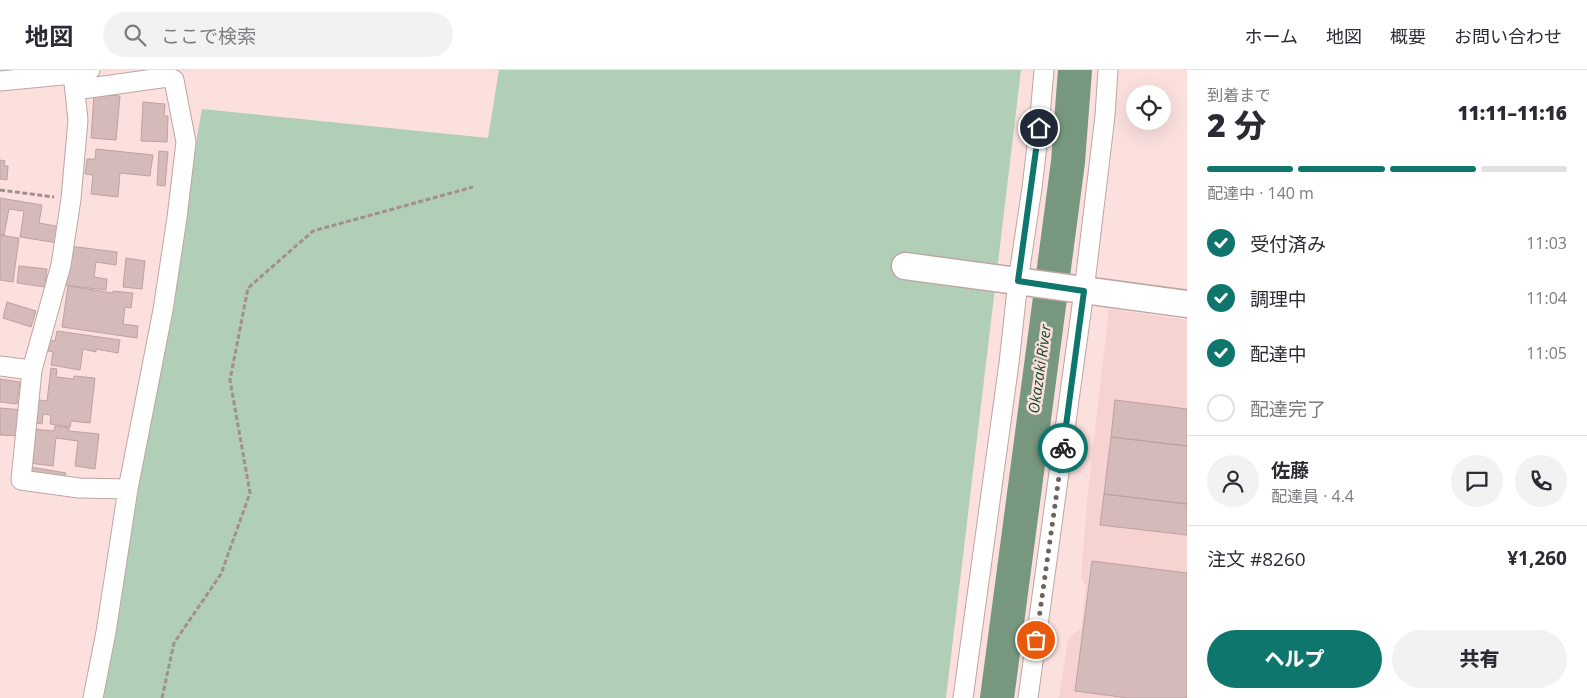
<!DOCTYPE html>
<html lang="ja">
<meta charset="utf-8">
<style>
:root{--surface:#fff;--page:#f2f2f3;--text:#2b2b33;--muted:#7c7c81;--line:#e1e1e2;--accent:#0f766e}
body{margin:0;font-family:"Open Sans","Noto Sans JP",sans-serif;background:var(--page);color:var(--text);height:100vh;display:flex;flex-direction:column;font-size:19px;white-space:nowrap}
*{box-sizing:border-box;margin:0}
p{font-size:16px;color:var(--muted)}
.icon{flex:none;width:28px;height:28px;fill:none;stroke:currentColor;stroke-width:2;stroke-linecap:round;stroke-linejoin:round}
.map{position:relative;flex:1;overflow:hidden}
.details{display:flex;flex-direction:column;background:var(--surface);width:400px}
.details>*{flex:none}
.fabs{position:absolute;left:1126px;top:15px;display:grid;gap:10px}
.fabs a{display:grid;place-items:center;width:45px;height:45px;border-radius:50%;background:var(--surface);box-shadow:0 5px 20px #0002;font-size:25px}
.pin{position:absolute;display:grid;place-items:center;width:42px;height:42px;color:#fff;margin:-21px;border:2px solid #fff;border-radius:50%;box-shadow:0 1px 5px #0007}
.courier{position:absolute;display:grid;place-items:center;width:50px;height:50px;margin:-25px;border:4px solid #0f766e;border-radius:50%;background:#fff;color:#222;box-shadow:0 1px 6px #0007}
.overview em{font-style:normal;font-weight:800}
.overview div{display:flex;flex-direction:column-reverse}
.overview{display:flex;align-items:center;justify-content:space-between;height:85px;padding:0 20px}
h1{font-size:32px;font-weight:800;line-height:38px}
.bar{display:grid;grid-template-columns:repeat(4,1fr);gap:8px 5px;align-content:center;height:60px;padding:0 20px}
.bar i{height:6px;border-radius:4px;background:var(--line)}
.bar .on{background:var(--accent)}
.bar p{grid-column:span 4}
.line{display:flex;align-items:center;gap:12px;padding:0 20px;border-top:1px solid var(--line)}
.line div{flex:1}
.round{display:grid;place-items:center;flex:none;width:52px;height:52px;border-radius:26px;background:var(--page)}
ol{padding:0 20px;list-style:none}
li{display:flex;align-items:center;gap:15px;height:55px}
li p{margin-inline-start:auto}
li .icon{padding:5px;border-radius:50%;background:var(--accent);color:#fff;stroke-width:4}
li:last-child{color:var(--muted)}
li i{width:28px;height:28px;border:2px solid var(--line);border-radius:50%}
.cta{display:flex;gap:10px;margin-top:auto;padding:10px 20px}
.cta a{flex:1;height:58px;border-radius:30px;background:var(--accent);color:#fff;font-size:20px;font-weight:800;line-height:58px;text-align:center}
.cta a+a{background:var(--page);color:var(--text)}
header{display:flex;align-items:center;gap:30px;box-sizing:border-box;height:70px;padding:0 25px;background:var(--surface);border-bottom:1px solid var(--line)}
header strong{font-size:24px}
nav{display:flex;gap:28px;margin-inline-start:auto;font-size:18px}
.search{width:350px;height:45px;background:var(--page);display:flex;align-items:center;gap:12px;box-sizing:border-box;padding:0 18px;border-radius:28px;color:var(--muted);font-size:19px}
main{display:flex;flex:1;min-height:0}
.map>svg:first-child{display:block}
.built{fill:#f6d2d0}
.green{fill:#b1ceb7}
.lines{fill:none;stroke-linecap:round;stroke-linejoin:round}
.river{stroke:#77987e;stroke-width:34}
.building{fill:#d4bab8;stroke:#bca2a1}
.street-casing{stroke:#bfa5a3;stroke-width:21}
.secondary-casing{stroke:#bfa5a3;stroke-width:29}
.path{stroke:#a38f8e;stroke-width:3;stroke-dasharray:5 2.5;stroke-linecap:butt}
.street{stroke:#fff;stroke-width:19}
.secondary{stroke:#fff;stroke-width:26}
.done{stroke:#70615f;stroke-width:5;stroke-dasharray:0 9}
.route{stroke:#0f766e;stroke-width:6}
.labels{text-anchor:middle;stroke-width:5;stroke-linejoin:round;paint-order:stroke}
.water-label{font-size:15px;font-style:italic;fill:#124a26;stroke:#fbe0de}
</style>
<header>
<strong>地図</strong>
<div class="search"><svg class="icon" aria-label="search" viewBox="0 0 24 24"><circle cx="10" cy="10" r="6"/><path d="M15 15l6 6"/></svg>ここで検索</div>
<nav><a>ホーム</a><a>地図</a><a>概要</a><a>お問い合わせ</a></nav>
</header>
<main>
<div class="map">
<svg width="1187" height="628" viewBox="0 0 1187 628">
<rect width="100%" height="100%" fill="#fbe0de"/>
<path class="built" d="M 1109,239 L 1187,250 L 1187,628 L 1059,628 L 1068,569 L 1081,558 L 1086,515 L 1081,509 L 1087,431 Z"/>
<path class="green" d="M 499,0 L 1021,0 L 946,628 L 97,628 L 202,39 L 488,68 Z"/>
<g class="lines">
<path class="river" d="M 997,628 L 1068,92 L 1075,0"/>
</g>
<path class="building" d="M 94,24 L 120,26 L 116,70 L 91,68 Z
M 143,32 L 165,34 L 164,46 L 168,46 L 167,72 L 141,71 Z
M 96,79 L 153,85 L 150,106 L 120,103 L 118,127 L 91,124 L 93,105 L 85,104 L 87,89 L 95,89 Z
M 159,81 L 168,82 L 165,116 L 157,115 Z
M 0,90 L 5,91 L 4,96 L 8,96 L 7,110 L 0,109 Z
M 0,128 L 42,135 L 39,153 L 61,157 L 58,173 L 20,167 L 24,141 L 9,139 L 4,165 L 0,164 Z
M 0,165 L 19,168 L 13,212 L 0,210 Z
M 69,176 L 117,182 L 116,195 L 96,192 L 94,207 L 107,209 L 106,220 L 64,215 Z
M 126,188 L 145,191 L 142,219 L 123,217 Z
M 19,196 L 47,199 L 45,217 L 17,213 Z
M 68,216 L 113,223 L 113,221 L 133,223 L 131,238 L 125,237 L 123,254 L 138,256 L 137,268 L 62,257 Z
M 7,232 L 36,241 L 31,257 L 3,248 Z
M 57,261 L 120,270 L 118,283 L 96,279 L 96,282 L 83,279 L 80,300 L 51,295 L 53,282 L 48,281 L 50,270 L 55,271 Z
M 51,298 L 57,299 L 56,307 L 74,309 L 74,306 L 95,308 L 90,353 L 71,351 L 70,357 L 50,354 L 51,345 L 43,344 L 42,354 L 30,352 L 32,329 L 47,331 Z
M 0,309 L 20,312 L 17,334 L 0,332 Z
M 1115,330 L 1187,339 L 1187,376 L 1111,367 Z
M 0,338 L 23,340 L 20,366 L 0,365 Z
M 55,356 L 69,358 L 69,361 L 99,364 L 95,399 L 75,396 L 78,371 L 56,368 L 53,396 L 29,393 L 33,359 L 54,361 Z
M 1111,367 L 1187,376 L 1187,434 L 1104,424 Z
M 25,396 L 66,403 L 64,411 L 23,405 Z
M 1104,424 L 1187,434 L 1187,465 L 1100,455 Z
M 1092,491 L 1187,503 L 1187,628 L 1128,628 L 1075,621 Z"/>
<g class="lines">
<defs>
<path id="street" d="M 73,4 L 78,50 L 71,129 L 61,195 L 32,300 L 21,410 L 79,418 L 128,419
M 0,11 L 73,4 L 90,0
M 75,20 L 168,7 L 174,10 L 186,72 L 177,148 L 163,240 L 128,419 L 106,562 L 93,628
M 0,296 L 32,300
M 963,628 L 1009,293 L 1018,211 L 1032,118 L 1039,58 L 1044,0
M 1028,628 L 1084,221 L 1105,46 L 1108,0"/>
<path id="secondary" d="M 905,196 L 1187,234"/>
</defs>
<use href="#street" class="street-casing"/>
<use href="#secondary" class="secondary-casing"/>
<path class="path" d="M 0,120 L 54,127
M 162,628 L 174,573 L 221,504 L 250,423 L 230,310 L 248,218 L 313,161 L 473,117"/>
<use href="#street" class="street"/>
<use href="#secondary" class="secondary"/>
</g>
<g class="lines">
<path class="done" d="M 1036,570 L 1063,378"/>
<path class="route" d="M 1039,58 L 1018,211 L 1084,221 L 1063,378"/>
</g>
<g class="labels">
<g class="water-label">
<text transform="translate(1040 299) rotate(-82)" y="5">Okazaki River</text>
</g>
</g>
</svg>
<div class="fabs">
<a><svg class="icon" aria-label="locate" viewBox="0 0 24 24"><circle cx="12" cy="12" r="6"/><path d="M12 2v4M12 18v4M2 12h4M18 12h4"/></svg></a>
</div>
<div class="pin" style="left:1036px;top:570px;background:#ea580c"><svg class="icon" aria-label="bag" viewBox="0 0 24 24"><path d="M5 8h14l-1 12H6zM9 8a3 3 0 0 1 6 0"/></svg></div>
<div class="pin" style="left:1039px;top:58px;background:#1f2937"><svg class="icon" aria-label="home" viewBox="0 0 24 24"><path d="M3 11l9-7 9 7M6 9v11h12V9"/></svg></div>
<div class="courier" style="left:1063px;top:378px"><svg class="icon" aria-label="bike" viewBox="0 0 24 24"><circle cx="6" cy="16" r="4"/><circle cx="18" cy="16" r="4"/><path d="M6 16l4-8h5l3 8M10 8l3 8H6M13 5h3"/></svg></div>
</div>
<section class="details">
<div class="overview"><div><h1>2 分</h1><p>到着まで</p></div><em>11:11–11:16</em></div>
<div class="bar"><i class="on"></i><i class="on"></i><i class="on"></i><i></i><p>配達中 · 140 m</p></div>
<ol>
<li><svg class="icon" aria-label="check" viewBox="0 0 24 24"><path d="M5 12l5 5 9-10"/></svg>受付済み<p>11:03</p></li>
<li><svg class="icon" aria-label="check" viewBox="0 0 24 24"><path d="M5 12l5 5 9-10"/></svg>調理中<p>11:04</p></li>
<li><svg class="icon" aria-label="check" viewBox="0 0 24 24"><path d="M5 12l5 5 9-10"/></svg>配達中<p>11:05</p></li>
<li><i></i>配達完了</li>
</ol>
<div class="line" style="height:90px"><a class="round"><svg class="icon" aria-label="person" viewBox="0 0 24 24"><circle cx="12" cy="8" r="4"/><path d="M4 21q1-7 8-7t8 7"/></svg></a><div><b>佐藤</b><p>配達員 · 4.4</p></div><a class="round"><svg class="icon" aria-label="chat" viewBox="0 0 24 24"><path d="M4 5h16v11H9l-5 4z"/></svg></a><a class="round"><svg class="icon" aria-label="phone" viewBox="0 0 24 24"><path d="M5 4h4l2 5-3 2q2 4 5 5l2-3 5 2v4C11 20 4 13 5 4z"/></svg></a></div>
<div class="line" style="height:65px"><div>注文 #8260</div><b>¥1,260</b></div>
<div class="cta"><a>ヘルプ</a><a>共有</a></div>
</section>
</main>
